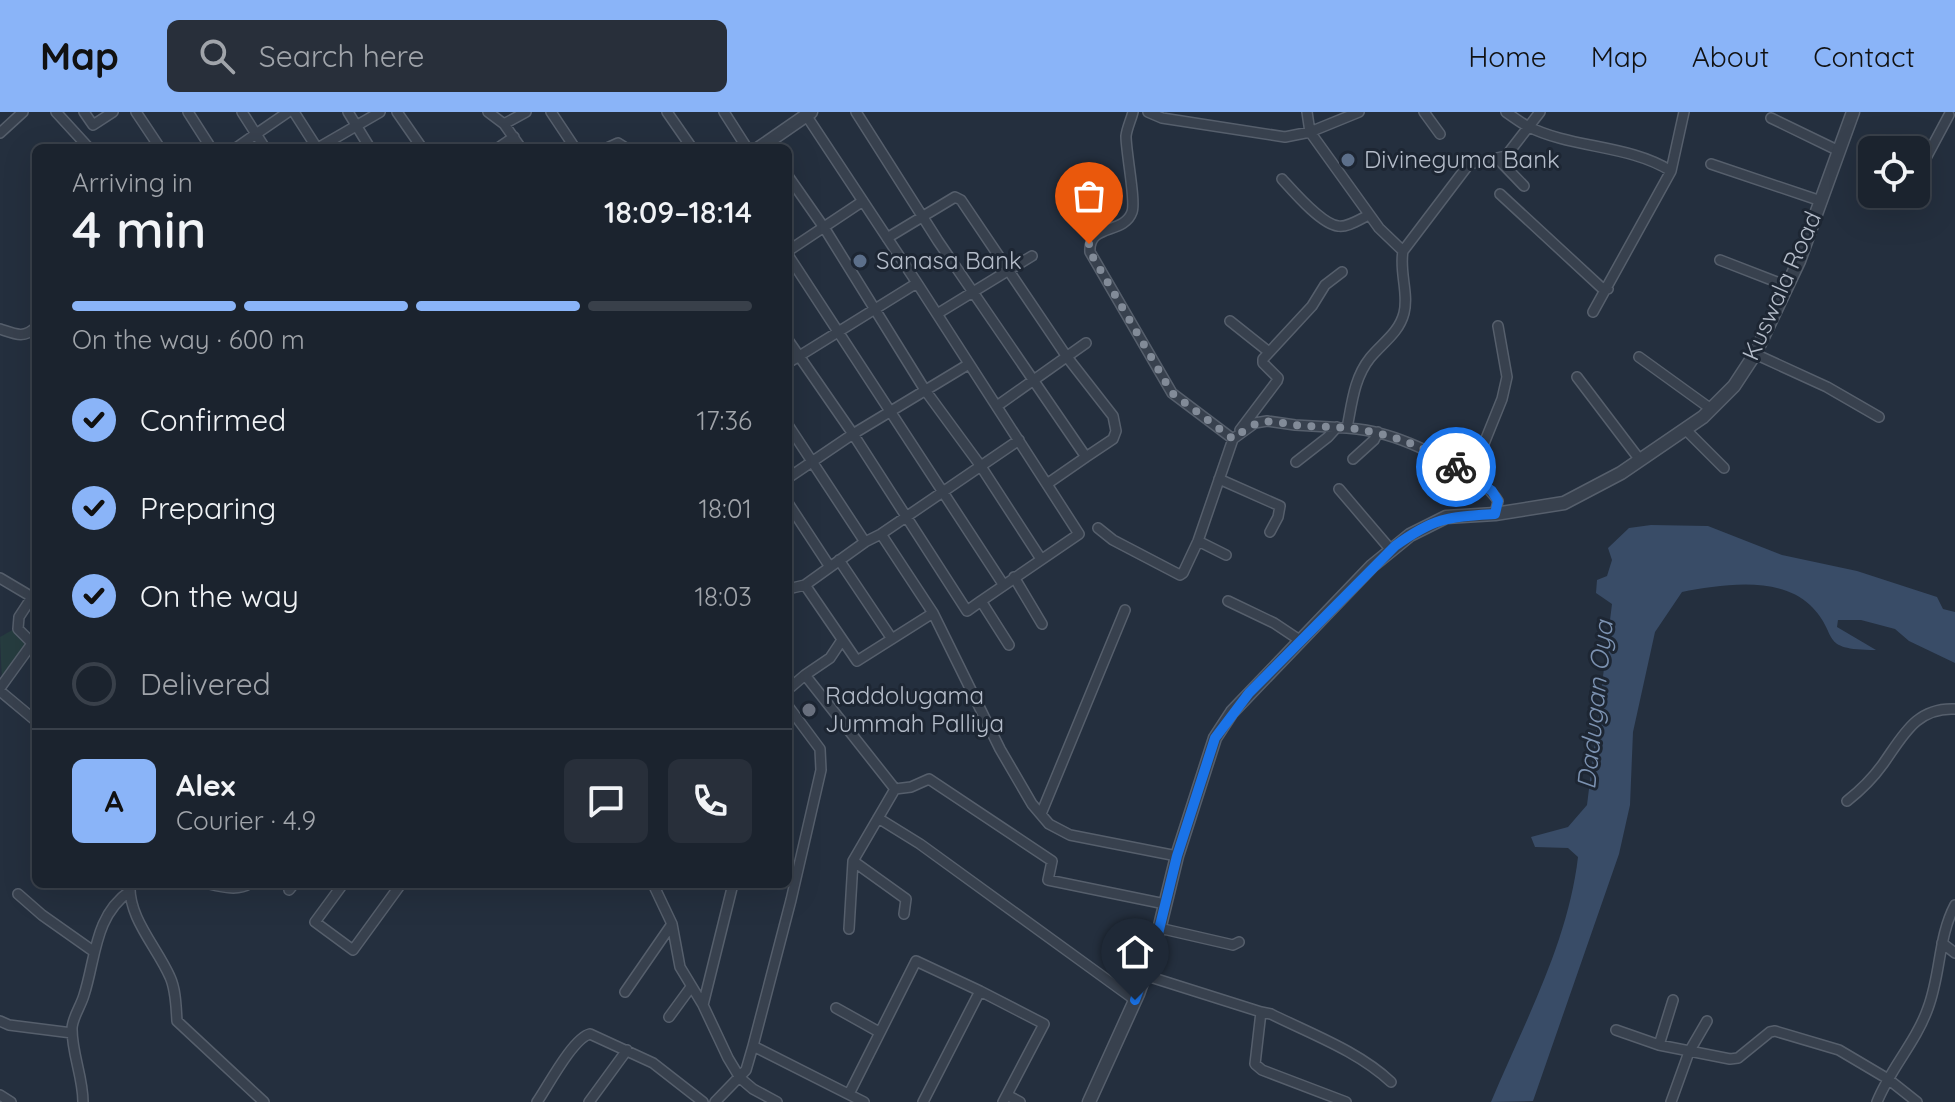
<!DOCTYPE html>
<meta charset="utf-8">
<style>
:root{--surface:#1b232e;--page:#282f3a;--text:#f1f3f6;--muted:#a0a4aa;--line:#39404a;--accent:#8ab4f8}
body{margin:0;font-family:Quicksand,sans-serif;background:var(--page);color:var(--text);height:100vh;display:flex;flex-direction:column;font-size:30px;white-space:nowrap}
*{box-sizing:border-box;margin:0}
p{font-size:26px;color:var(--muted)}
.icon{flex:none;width:44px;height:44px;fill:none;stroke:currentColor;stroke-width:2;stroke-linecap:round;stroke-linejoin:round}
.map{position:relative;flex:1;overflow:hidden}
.details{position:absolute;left:32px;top:32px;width:760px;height:744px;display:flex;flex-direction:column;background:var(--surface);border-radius:12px;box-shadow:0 8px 32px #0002,0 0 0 2px var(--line)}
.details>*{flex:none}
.fabs{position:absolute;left:1858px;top:24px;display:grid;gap:16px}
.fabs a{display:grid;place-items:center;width:72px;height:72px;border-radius:12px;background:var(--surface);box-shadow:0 8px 32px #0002,0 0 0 2px var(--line);font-size:40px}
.pin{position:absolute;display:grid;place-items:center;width:68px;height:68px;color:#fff;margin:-82px -34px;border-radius:50% 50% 50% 0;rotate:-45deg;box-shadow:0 0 8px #0007}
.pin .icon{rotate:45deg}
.courier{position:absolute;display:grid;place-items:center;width:80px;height:80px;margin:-40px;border:6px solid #1a73e8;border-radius:50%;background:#fff;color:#222;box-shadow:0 2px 10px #0007}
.headline em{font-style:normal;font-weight:600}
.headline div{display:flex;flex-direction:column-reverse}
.headline{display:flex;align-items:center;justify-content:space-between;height:136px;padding:0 40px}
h1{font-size:52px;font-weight:600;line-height:60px}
.bar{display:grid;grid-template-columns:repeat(4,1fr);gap:12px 8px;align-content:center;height:96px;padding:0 40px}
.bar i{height:10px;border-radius:6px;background:var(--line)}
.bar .active{background:var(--accent)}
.bar p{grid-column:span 4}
.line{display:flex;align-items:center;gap:20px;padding:0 40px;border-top:2px solid var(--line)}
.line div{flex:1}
.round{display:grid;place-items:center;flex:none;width:84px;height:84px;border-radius:12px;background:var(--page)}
ol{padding:0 40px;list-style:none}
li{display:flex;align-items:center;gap:24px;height:88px}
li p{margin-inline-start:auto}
li .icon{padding:8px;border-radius:50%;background:var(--accent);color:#111;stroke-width:4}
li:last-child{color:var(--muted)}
li i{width:44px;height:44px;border:4px solid var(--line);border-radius:50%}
header{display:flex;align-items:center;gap:48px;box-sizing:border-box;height:112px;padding:0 40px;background:var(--accent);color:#111}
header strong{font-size:38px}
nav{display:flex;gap:44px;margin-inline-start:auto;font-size:28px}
.search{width:560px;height:72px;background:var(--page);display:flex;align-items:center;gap:20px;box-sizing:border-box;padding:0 28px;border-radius:12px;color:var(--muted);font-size:30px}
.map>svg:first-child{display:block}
.green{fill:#263c3f}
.water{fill:#394c67}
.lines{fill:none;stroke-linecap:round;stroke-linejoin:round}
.minor-casing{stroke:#565f6c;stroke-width:12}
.tertiary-casing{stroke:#565f6c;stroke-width:15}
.minor{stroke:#38414e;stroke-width:9}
.tertiary{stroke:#38414e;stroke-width:12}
.done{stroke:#828b98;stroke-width:8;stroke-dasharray:0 14.4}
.route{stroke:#1a73e8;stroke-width:10}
.service-dot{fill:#5c6f8a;stroke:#1d2633;stroke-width:3}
.worship-dot{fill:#6b7280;stroke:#1d2633;stroke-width:3}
.labels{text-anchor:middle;stroke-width:6;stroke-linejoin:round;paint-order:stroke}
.poi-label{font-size:24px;fill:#b4bcc9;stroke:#1d2633;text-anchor:start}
.street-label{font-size:24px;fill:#b4bcc9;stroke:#1d2633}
.water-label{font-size:26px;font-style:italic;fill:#7c92b1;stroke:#1d2633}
</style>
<header>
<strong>Map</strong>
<div class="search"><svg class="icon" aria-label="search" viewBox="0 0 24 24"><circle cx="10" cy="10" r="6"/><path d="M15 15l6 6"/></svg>Search here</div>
<nav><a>Home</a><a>Map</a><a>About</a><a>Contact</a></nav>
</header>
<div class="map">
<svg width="1955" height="990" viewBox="0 0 1955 990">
<rect width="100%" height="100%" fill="#242f3e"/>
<path class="green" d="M 14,517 L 27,534 L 2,570 L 0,525 Z"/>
<path class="water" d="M 1651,413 L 1708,414 L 1782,443 L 1857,459 L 1937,485 L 1943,497 L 1955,500 L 1955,551 L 1909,529 L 1895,517 L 1861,508 L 1838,508 L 1837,515 L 1876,538 C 1816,538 1841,523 1810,493 C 1778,463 1720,473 1682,480 L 1655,520 L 1633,620 L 1630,693 L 1619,742 L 1533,989 L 1491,990 C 1524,911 1568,831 1578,745 L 1568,736 L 1535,735 L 1531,725 L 1568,715 L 1587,693 L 1612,492 L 1596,481 L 1597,468 L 1607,464 L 1612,448 L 1608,436 L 1629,416 Z"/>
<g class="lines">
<defs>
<path id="minor" d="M 56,0 L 89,36
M 84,0 L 93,13 L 113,0
M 136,0 L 160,36
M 188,0 L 211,36
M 242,0 L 256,22 L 288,0
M 294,0 L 317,36
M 348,0 L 370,36
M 397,0 L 422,36
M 488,0 L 504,12 L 521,36
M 551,0 L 575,36
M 667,0 L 692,36
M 724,0 L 747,36
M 856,0 L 938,129 L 1086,345 L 1047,372
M 1148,0 L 1162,6 L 1285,25 L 1310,20 L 1359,0
M 1424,0 L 1440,22
M 1506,0 C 1513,5 1520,10 1527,14 C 1572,37 1628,32 1671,59
M 806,3 L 917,171 L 1079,422 L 981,489
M 1771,6 L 1839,39
M 504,12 L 526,0
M 0,21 L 23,0
M 236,36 L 256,22 L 265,36
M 318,36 L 380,0
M 498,36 L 514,25
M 607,36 L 618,31 L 626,36
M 1497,46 L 1524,74
M 1926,46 L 1949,3
M 1711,52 L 1821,89
M 788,64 L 825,117 L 925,278 L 980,353 L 1041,447
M 1282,67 C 1293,79 1321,112 1338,114 C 1347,116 1360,107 1369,103
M 1500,82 L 1604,178 L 1608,177
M 887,126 L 955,85 L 961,88 L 1067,245 L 1113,304 L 1116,319 L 1113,327 L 1086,345
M 788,139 L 863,89
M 1403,139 L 1469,52 L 1506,44 L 1540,0
M 788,143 L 1003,472
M 1720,148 L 1787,174
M 1593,200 L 1671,59 L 1684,0
M 937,202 L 1032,144
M 1230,209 L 1269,240
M 0,217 C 15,222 24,227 36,215
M 788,228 L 853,322 L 967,499 L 981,489 L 1009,533
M 1755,242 L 1827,275 L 1879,305
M 1639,245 L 1711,297
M 788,251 L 917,171
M 1577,265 L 1640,348
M 997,294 L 1086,231
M 788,313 L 865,430 L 881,422 L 1019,328
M 1347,316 C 1358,317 1369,318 1379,321 C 1411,329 1481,361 1498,389 L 1495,402
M 1685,317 L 1724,356
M 1240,318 L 1277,269 L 1278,266 L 1263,251 L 1263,247 L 1312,194 L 1325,173 L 1342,160
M 1233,327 L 1255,311 L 1267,309 L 1295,313 L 1347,316 C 1352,291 1354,266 1370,246 C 1382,231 1399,221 1404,201 C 1409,181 1399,160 1403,139 L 1379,116 L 1310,20 L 1307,0
M 1353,347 L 1374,328 L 1378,320
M 1296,350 L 1328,325 L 1337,315
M 788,366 L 853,322 L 969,252
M 1219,367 L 1280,394 L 1278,405 L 1270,420
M 1479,371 L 1483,334 L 1502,287 L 1507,265 L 1498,214
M 1339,377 L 1391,438
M 788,391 L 830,455
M 1098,416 L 1113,428 L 1180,463 L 1183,461 L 1198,429 L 1233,327 L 1172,281 L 1090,140 C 1088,111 1124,123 1132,100 C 1136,89 1126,41 1126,24 C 1127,16 1131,8 1133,0
M 881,422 L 933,501 L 1000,637 L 1032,692 L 1049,712 L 1070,723 L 1177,744
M 1198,429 L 1226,443
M 839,448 L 892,527
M 1014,465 L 1042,512
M 0,466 L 32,485
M 805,473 L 857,549 L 933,501
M 788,477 L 805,473 L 865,430
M 36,479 L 19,505 L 18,517 L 36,535
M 1228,489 L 1274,511 L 1301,529
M 805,563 L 830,546 L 842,528
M 788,572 L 791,575 L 805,563 L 895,677 L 853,749 L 849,817
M 0,576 L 31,533
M 0,579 L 36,609
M 788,594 L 820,637 L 821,658 L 791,788 L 753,934 L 864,990
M 895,677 L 911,675 L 929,667 L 1052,749 L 1048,768 L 1165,792
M 1847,689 C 1861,678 1873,666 1883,652 C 1903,624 1916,595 1955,597
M 1041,702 L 1125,498
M 878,706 L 920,732 L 1135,888
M 853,749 L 906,787 L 904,802
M 130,772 C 128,806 157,835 170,865 C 176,878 176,895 177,909 L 264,990
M 209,772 C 222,775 238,779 249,772
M 343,772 L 315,810 L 353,838 L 401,772
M 653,772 L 672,812 L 680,855 L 703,893 L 728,946 L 740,966 L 753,977 L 777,990
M 289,778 L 294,772
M 18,782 L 42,803 L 93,839
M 1159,816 L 1233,833 L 1239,830
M 1942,831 L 1955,841
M 1144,863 L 1261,900 L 1255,952 L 1262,958 L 1346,990
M 625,880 L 672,812
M 703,893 L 733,772
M 836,896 L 879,920
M 1261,900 L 1271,902 C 1311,922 1358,939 1391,970
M 669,905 L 691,875
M 0,909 L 9,913 L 72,921
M 1616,918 L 1659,933 L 1730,947 L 1738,946 L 1770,920 L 1775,919 L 1839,938 L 1888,967 L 1917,990
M 1659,933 L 1673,888
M 849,982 L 916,849 L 980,879
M 0,983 L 11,990
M 1007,983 L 1020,990
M 83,990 C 83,965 72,942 72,917 C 72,906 81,894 84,883 C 96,846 94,804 130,779
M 537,990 C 548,974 573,926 590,922 L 653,951 L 703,990
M 589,990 L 627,938
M 715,990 L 746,958 L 753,934
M 923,990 L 980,879 L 1044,912 L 1003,990
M 1671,990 L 1689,940 L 1707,909
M 1877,990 C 1890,957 1916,930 1928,896 C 1941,862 1938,825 1955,793"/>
<path id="tertiary" d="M 759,36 L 811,0
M 1089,990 L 1138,882 L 1155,834 L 1177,744 L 1215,626 L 1232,600 L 1372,454 L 1410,423 L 1446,405 L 1495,402 L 1564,391 L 1621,361 L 1703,305 L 1734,274 L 1755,242 L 1799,149 L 1853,0"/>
</defs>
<use href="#minor" class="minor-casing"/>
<use href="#tertiary" class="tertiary-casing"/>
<use href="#minor" class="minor"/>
<use href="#tertiary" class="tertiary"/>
</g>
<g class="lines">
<path class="done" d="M 1089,132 L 1090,140 L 1172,281 L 1233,327 C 1241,321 1250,313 1259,311 C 1271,307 1284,312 1296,313 C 1312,315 1329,314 1346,316 C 1384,319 1424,334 1456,355"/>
<path class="route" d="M 1135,888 L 1155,834 L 1177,744 L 1215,626 L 1249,581 L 1395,434 C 1435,405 1448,405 1495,402 L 1498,389 L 1492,379 L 1456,355"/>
</g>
<g class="service-dot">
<circle cx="1348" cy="48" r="8"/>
<circle cx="860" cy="149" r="8"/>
</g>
<circle class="worship-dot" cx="809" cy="598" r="8"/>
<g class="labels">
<g class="poi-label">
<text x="1364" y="56">Divineguma Bank</text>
<text x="876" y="157">Sanasa Bank</text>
<text x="825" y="592">Raddolugama<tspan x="825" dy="28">Jummah Palliya</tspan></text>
</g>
<g class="street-label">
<text transform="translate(1782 174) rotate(-66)" y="8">Kuswala Road</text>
</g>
<g class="water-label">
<text transform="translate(1595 593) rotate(-84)" y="9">Dadugan Oya</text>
</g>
</g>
</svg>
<div class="fabs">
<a><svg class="icon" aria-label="locate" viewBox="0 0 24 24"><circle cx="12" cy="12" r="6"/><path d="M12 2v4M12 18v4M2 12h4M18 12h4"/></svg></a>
</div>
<div class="pin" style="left:1089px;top:132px;background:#ea580c"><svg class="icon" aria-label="bag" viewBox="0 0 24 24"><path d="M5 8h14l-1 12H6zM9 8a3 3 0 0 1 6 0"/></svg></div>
<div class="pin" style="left:1135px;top:888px;background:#1f2937"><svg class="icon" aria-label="home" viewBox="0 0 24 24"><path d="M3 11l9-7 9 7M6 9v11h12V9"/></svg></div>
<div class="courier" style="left:1456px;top:355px"><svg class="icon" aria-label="bike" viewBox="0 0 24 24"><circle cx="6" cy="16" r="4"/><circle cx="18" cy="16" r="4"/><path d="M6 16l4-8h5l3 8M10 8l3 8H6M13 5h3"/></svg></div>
<section class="details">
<div class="headline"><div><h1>4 min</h1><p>Arriving in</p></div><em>18:09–18:14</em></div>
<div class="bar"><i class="active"></i><i class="active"></i><i class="active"></i><i></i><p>On the way · 600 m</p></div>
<ol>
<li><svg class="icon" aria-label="check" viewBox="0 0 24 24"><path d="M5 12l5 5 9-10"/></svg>Confirmed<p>17:36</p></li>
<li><svg class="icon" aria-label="check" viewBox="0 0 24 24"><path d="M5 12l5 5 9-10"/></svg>Preparing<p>18:01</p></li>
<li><svg class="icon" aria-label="check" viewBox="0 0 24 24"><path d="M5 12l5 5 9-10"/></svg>On the way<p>18:03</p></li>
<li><i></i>Delivered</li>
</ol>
<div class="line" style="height:144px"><b class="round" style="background:var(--accent);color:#111">A</b><div><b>Alex</b><p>Courier · 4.9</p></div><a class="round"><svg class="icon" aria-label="chat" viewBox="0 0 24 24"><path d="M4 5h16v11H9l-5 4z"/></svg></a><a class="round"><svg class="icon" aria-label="phone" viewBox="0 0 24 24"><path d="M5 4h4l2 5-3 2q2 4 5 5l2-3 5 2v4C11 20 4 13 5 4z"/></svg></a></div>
</section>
</div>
